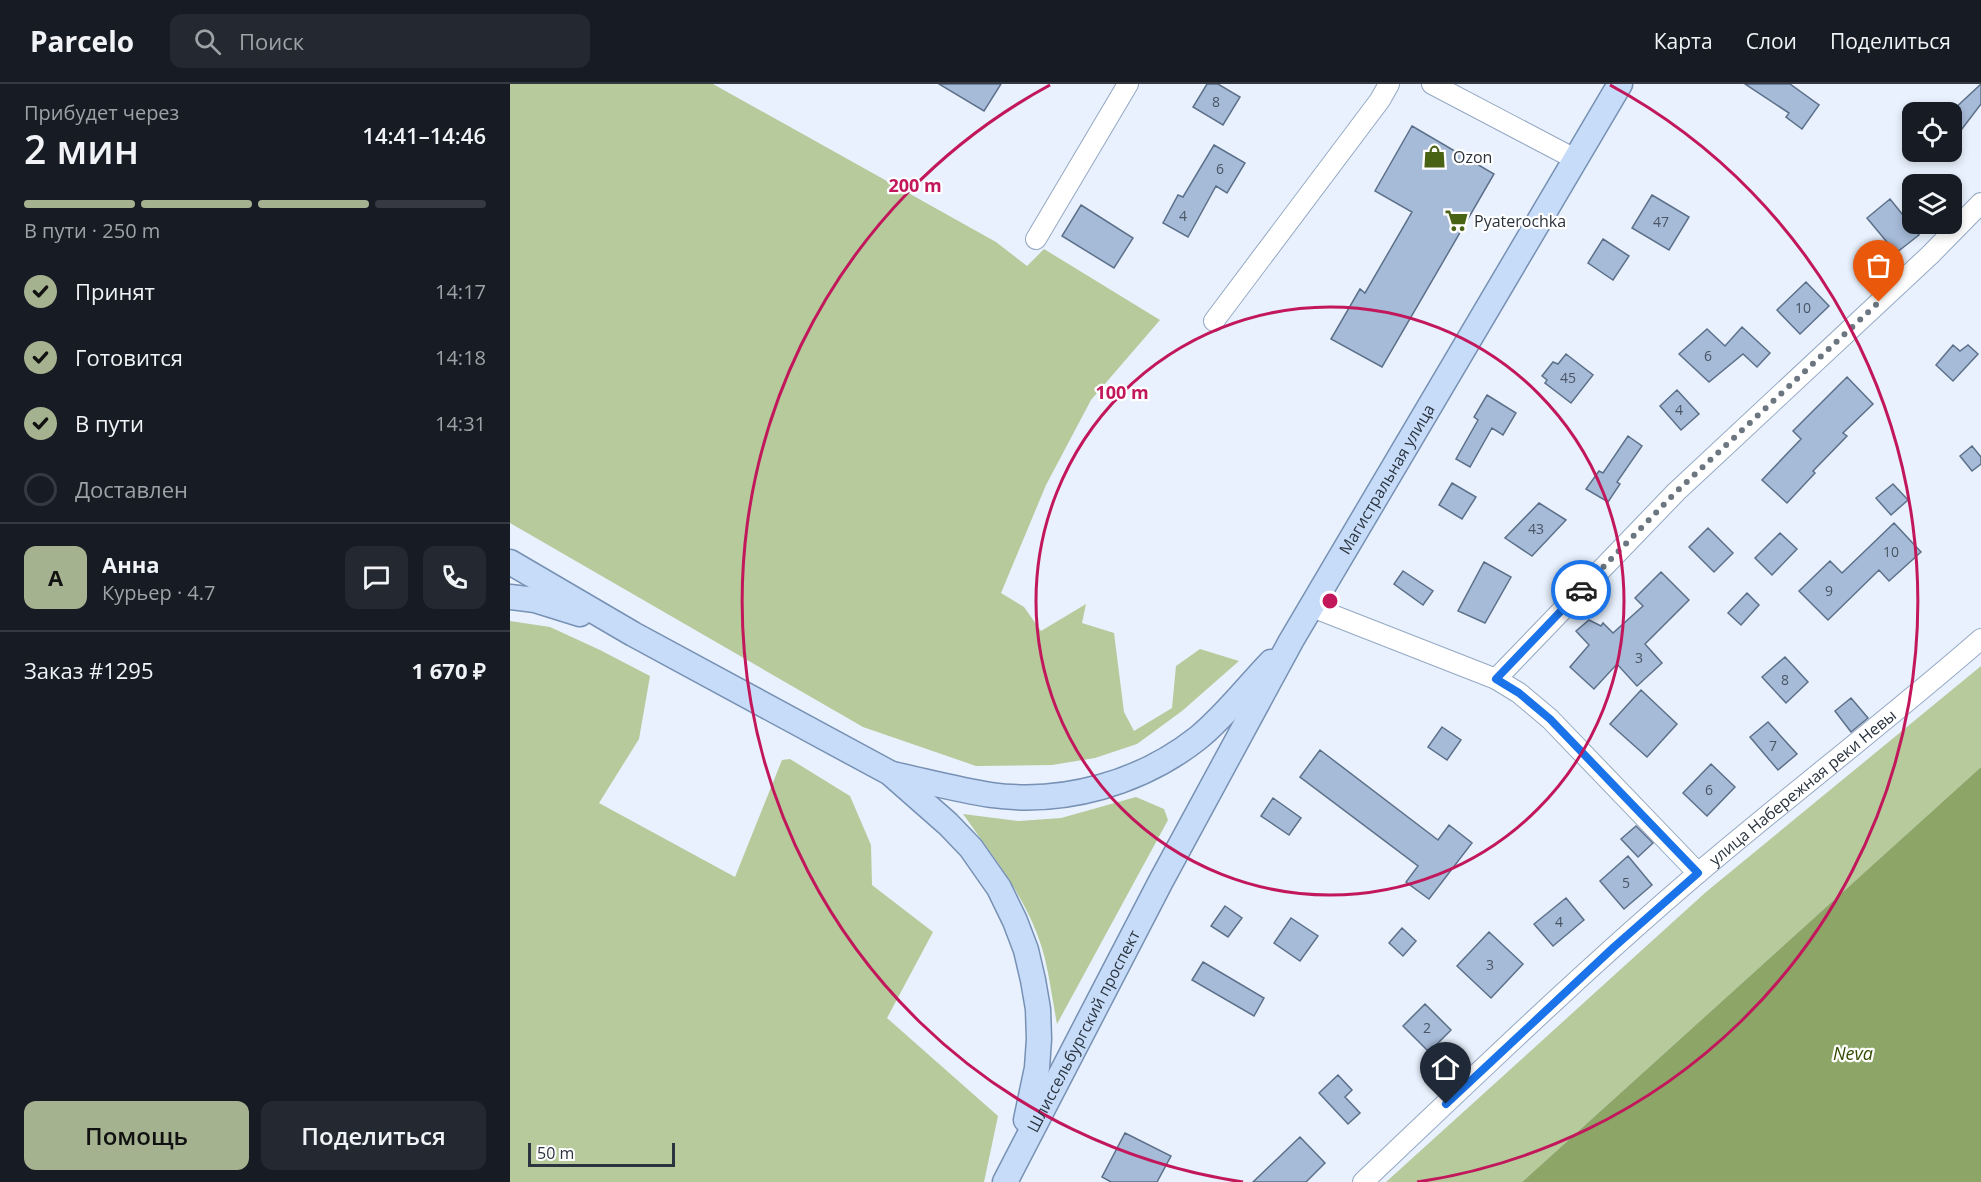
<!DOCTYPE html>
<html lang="ru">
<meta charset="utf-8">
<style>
:root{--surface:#171b24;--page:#242831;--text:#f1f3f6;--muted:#9ea1a6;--line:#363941;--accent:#a5b290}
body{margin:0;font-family:"Open Sans",sans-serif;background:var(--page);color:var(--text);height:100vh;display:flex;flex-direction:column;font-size:22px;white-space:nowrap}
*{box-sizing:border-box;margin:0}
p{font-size:20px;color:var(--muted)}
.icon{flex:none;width:33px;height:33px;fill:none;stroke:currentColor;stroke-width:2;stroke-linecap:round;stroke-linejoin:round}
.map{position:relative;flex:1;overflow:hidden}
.details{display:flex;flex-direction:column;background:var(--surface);width:510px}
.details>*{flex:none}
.controls{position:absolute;left:1392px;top:18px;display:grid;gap:12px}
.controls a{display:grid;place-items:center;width:60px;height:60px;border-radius:12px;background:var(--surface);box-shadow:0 3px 9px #0003;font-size:30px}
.scale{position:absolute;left:18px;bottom:15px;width:147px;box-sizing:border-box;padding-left:6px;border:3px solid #2a333e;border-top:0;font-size:16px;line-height:21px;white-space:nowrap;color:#2a333e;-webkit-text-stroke:4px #fff;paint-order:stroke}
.pin{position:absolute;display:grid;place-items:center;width:51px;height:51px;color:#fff;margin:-62px -26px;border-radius:50% 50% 50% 0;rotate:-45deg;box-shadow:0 0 6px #0007}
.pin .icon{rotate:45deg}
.courier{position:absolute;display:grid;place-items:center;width:60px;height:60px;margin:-30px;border:4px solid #1a73e8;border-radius:50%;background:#fff;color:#222;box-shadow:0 2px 8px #0007}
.head em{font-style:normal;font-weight:600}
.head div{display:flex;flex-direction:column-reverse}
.head{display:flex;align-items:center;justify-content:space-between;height:102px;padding:0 24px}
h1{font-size:39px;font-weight:600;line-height:45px}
.bar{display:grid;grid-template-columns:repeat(4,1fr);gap:9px 6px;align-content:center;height:72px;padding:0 24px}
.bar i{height:8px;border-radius:4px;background:var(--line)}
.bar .active{background:var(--accent)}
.bar p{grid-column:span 4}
.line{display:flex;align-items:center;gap:15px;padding:0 24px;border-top:2px solid var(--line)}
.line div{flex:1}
.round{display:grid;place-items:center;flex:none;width:63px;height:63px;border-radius:12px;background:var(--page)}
ol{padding:0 24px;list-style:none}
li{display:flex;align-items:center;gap:18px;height:66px}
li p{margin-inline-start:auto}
li .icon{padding:6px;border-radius:50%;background:var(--accent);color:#111;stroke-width:4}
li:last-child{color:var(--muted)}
li i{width:33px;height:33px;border:3px solid var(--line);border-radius:50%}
.primary-button{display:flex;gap:12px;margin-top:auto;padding:12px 24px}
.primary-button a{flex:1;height:69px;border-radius:12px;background:var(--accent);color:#111;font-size:24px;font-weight:600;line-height:69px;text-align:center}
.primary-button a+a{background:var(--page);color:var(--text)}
header{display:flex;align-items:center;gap:36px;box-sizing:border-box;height:84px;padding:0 30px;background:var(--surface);border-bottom:2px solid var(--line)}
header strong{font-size:28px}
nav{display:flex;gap:33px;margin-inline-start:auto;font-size:21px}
.search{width:420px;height:54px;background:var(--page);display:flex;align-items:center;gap:15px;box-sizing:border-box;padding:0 21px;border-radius:12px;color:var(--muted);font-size:22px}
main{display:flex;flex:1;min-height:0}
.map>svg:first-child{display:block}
.green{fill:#b6ca9c}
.water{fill:#8da668}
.building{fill:#a6bbd8;stroke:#5d708a;stroke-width:1.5}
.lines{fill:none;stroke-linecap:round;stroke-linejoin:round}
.minor-casing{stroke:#94a8c4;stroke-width:22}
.major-casing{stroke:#7791b4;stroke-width:27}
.minor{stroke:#fff;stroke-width:20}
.major{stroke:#c7dcf8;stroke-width:24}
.done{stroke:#6c7681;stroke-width:6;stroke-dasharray:0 10.8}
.route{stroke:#1a73e8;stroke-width:8}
.ring{fill:none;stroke:#c2185b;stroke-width:3}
.labels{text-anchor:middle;stroke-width:4.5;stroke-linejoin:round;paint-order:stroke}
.number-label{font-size:14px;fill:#495564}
.poi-label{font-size:16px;fill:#2a333e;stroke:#fff;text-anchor:start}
.street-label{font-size:16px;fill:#2a333e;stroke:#fff}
.water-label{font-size:18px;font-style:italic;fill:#354c02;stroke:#fff}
.centre{fill:#c2185b;stroke:#fff;stroke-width:3}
.ring-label{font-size:18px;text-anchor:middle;font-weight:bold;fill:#c2185b;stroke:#fff;stroke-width:4.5;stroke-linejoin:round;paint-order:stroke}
</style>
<header>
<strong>Parcelo</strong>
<div class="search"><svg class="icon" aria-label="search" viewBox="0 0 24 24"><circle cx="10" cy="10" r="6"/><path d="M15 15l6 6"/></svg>Поиск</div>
<nav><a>Карта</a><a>Слои</a><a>Поделиться</a></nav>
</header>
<main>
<section class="details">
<div class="head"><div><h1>2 мин</h1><p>Прибудет через</p></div><em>14:41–14:46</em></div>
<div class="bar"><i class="active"></i><i class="active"></i><i class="active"></i><i></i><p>В пути · 250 m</p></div>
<ol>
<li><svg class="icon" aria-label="check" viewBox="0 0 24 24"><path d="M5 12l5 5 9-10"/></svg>Принят<p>14:17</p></li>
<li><svg class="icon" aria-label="check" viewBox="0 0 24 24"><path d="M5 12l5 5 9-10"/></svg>Готовится<p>14:18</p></li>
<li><svg class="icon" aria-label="check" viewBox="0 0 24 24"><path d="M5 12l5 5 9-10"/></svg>В пути<p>14:31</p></li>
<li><i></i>Доставлен</li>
</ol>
<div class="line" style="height:108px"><b class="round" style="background:var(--accent);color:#111">А</b><div><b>Анна</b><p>Курьер · 4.7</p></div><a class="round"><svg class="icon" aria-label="chat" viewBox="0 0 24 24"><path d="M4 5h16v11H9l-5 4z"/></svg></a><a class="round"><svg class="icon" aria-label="phone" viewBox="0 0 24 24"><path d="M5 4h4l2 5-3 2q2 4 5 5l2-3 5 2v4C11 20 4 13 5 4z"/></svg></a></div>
<div class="line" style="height:78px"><div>Заказ #1295</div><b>1 670 ₽</b></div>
<div class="primary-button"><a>Помощь</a><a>Поделиться</a></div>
</section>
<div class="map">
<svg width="1471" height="1098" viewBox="0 0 1471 1098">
<rect width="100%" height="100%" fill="#e8f1fd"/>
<path class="green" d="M 0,0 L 203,0 L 486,158 L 517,182 L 534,165 L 650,236 L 581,316 L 536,401 L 491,509 L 514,523 L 531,547 L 576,520 L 572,539 L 604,549 L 614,628 L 624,647 L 662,624 L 666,582 L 690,565 L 729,577 L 672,627 L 627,660 L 585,674 L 542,681 L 466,682 L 353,643 L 0,439 Z
M 0,537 L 40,543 L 90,566 L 140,592 L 129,655 L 89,719 L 225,793 L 272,676 L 280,675 L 340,712 L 361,761 L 362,801 L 423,848 L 377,934 L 488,1032 L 474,1098 L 0,1098 Z
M 1471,582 L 1471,683 L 1012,1098 L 876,1098 L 1196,808 Z
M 626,713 L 654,725 L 658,736 L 547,940 C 543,919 540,896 535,875 C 522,821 485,775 453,730 L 509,737 L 551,734 Z"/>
<path class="water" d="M 1471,683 L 1471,1098 L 1012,1098 Z"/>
<path class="building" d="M 429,0 L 491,0 L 474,27 Z
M 697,0 L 708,0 L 730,13 L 713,41 L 683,23 Z
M 1235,0 L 1280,0 L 1309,21 L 1292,45 L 1276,33 L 1279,29 Z
M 1471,0 L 1471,20 L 1442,58 L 1442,27 Z
M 902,42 L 984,90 L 872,283 L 821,255 L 850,205 L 855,209 L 902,128 L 865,107 Z
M 704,61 L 735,79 L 717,109 L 706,102 L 678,153 L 653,139 L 668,111 L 673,113 Z
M 1142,111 L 1179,133 L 1159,166 L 1122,144 Z
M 1380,115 L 1409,151 L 1386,169 L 1357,134 Z
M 571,121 L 623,154 L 604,184 L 552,152 Z
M 1093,155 L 1119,172 L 1103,196 L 1078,179 Z
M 1296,198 L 1319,222 L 1290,250 L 1267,226 Z
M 1232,243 L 1260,269 L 1247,283 L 1233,270 L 1199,298 L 1169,270 L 1197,245 L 1215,262 Z
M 1443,261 L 1450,267 L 1458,261 L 1468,270 L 1443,297 L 1426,281 Z
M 1056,270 L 1083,291 L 1061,319 L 1035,299 L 1037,296 L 1032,292 L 1043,278 L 1048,280 Z
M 1337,293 L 1363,320 L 1333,349 L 1337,352 L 1303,387 L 1305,389 L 1277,419 L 1252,396 L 1291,355 L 1283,347 Z
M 1167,306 L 1189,330 L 1171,346 L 1150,322 Z
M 977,311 L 1006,329 L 993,351 L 982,344 L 960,383 L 946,375 L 968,336 L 964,333 Z
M 1118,352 L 1132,362 L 1107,398 L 1110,400 L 1098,418 L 1076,405 L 1089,387 L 1093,389 Z
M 1462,362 L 1471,373 L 1471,380 L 1462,387 L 1450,372 Z
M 942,399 L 966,413 L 952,435 L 929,421 Z
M 1383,400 L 1398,416 L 1381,431 L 1366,414 Z
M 1029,419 L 1056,436 L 1022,472 L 995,454 Z
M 1384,439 L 1411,468 L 1379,497 L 1369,486 L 1318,536 L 1289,507 L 1320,477 L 1332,489 Z
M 1198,444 L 1223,469 L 1204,488 L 1179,463 Z
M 1270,449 L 1287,465 L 1262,491 L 1245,474 Z
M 974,478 L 1001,493 L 975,539 L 948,527 Z
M 893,487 L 923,507 L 913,521 L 884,500 Z
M 1151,488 L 1179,516 L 1135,560 L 1152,579 L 1127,602 L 1107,580 L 1084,605 L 1060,583 L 1079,561 L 1066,547 L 1079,536 L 1091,542 L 1093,539 L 1103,549 L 1133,522 L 1125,514 Z
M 1237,509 L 1249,521 L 1231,541 L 1218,529 Z
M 1275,573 L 1298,598 L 1276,619 L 1252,593 Z
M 1131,606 L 1167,640 L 1137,673 L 1100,640 Z
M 1341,614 L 1358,634 L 1341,648 L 1325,627 Z
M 1258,638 L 1287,670 L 1268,686 L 1240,653 Z
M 932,643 L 951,656 L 937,676 L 918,663 Z
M 810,666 L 928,756 L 939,741 L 962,759 L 919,815 L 896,798 L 908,782 L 790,693 Z
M 1201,680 L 1225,703 L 1197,732 L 1173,709 Z
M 763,714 L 791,734 L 779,751 L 751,732 Z
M 1126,742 L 1143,759 L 1128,773 L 1111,755 Z
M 1118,772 L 1142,801 L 1114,825 L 1090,797 Z
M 1056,814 L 1074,836 L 1043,862 L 1024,840 Z
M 715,822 L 732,834 L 718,853 L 701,842 Z
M 781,834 L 808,852 L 790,877 L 764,859 Z
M 892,844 L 906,857 L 893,872 L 879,859 Z
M 979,848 L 1013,880 L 981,914 L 947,882 Z
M 693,878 L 754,914 L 744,932 L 682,896 Z
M 915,920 L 941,946 L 919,968 L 893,942 Z
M 828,991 L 842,1006 L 835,1013 L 850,1029 L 838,1040 L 809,1009 Z
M 615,1049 L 661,1072 L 647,1098 L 601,1098 L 592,1093 Z
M 790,1053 L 815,1079 L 796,1098 L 743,1098 Z"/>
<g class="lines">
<defs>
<g id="minor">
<path d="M 922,0 L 1065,75"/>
<path d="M 526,155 L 618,0"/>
<path d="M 704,237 L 870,16 L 879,0"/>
<path d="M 802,523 L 986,595 L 1009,609 L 1040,635 L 1188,789"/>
<path d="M 986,595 L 1166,408 L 1420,171 L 1471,119"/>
<path id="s1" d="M 853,1098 C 963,994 1072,888 1187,790 C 1281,710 1378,636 1471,555"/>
</g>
<g id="major">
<path d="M 0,478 L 123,550 L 380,689 L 438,740 L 461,764 L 489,804 L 505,837 L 516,866 L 523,896 L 528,925 L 529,955 L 527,984 L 516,1036"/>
<path d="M 0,513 L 25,516 L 70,530"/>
<path d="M 382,690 C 415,697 448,706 481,711 C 554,721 631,699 688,654 C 715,632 737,603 761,578"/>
<path id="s2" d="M 495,1098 L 651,797 L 781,557 L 1110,0"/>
</g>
</defs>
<use href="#minor" class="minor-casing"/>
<use href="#major" class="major-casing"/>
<use href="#minor" class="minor"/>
<use href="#major" class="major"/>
</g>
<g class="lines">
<path class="done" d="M 1071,506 L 1166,408 L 1369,218"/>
<path class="route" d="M 936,1020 L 1104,863 L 1188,789 L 1040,635 L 1009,609 L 986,595 L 1071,506"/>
</g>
<g class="ring">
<circle cx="820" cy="517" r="294"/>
<path d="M733 1098A587 587 0 0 1 540 1M1100 1A587 587 0 0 1 907 1098"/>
</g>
<defs>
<symbol id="shop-bare" viewBox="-9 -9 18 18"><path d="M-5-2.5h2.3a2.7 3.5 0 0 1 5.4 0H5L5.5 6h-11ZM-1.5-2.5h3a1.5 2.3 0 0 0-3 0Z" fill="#496314" stroke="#fff" stroke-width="2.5" paint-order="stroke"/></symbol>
<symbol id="supermarket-bare" viewBox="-9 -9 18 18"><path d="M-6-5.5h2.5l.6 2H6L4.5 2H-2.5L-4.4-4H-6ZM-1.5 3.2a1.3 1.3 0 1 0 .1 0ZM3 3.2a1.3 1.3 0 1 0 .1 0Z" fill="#496314" stroke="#fff" stroke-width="2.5" paint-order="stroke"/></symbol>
</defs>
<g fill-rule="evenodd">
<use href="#shop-bare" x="908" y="56" width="33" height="33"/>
<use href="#supermarket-bare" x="930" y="120" width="33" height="33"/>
</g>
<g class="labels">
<g class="number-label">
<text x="706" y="23">8</text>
<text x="710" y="90">6</text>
<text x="673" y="137">4</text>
<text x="1151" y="143">47</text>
<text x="1293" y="229">10</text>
<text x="1198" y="277">6</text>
<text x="1058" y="299">45</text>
<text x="1169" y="331">4</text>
<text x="1026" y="450">43</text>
<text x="1381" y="473">10</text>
<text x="1319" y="512">9</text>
<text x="1129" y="579">3</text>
<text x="1275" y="601">8</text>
<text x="1263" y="667">7</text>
<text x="1199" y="711">6</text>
<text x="1116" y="804">5</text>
<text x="1049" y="843">4</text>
<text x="980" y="886">3</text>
<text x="917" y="949">2</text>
</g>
<g class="poi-label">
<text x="943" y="79">Ozon</text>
<text x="964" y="143">Pyaterochka</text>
</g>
<g class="street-label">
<text dy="6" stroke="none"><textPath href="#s2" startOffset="800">Магистральная улица</textPath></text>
<text dy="6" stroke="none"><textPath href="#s1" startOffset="591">улица Набережная реки Невы</textPath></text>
<text dy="6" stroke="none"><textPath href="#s2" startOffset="170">Шлиссельбургский проспект</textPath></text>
</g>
<g class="water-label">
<text x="1343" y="976">Neva</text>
</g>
</g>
<circle cx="820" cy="517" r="9" class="centre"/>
<g class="ring-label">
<text x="405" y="108">200 m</text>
<text x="612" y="315">100 m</text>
</g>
</svg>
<div class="controls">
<a><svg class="icon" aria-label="locate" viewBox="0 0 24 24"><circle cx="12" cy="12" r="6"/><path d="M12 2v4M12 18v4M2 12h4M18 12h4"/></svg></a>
<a><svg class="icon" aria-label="layers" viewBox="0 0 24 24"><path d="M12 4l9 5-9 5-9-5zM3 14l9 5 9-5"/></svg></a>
</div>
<div class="scale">50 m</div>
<div class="pin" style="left:1369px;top:218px;background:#ea580c"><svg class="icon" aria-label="bag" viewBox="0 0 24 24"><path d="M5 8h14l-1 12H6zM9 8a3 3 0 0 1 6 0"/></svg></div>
<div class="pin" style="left:936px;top:1020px;background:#1f2937"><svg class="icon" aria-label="home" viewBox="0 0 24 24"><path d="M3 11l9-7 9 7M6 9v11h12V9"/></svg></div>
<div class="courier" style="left:1071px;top:506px"><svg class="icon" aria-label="car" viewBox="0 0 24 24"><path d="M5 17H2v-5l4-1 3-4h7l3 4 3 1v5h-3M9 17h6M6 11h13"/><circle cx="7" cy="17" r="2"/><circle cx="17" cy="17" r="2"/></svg></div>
</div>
</main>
